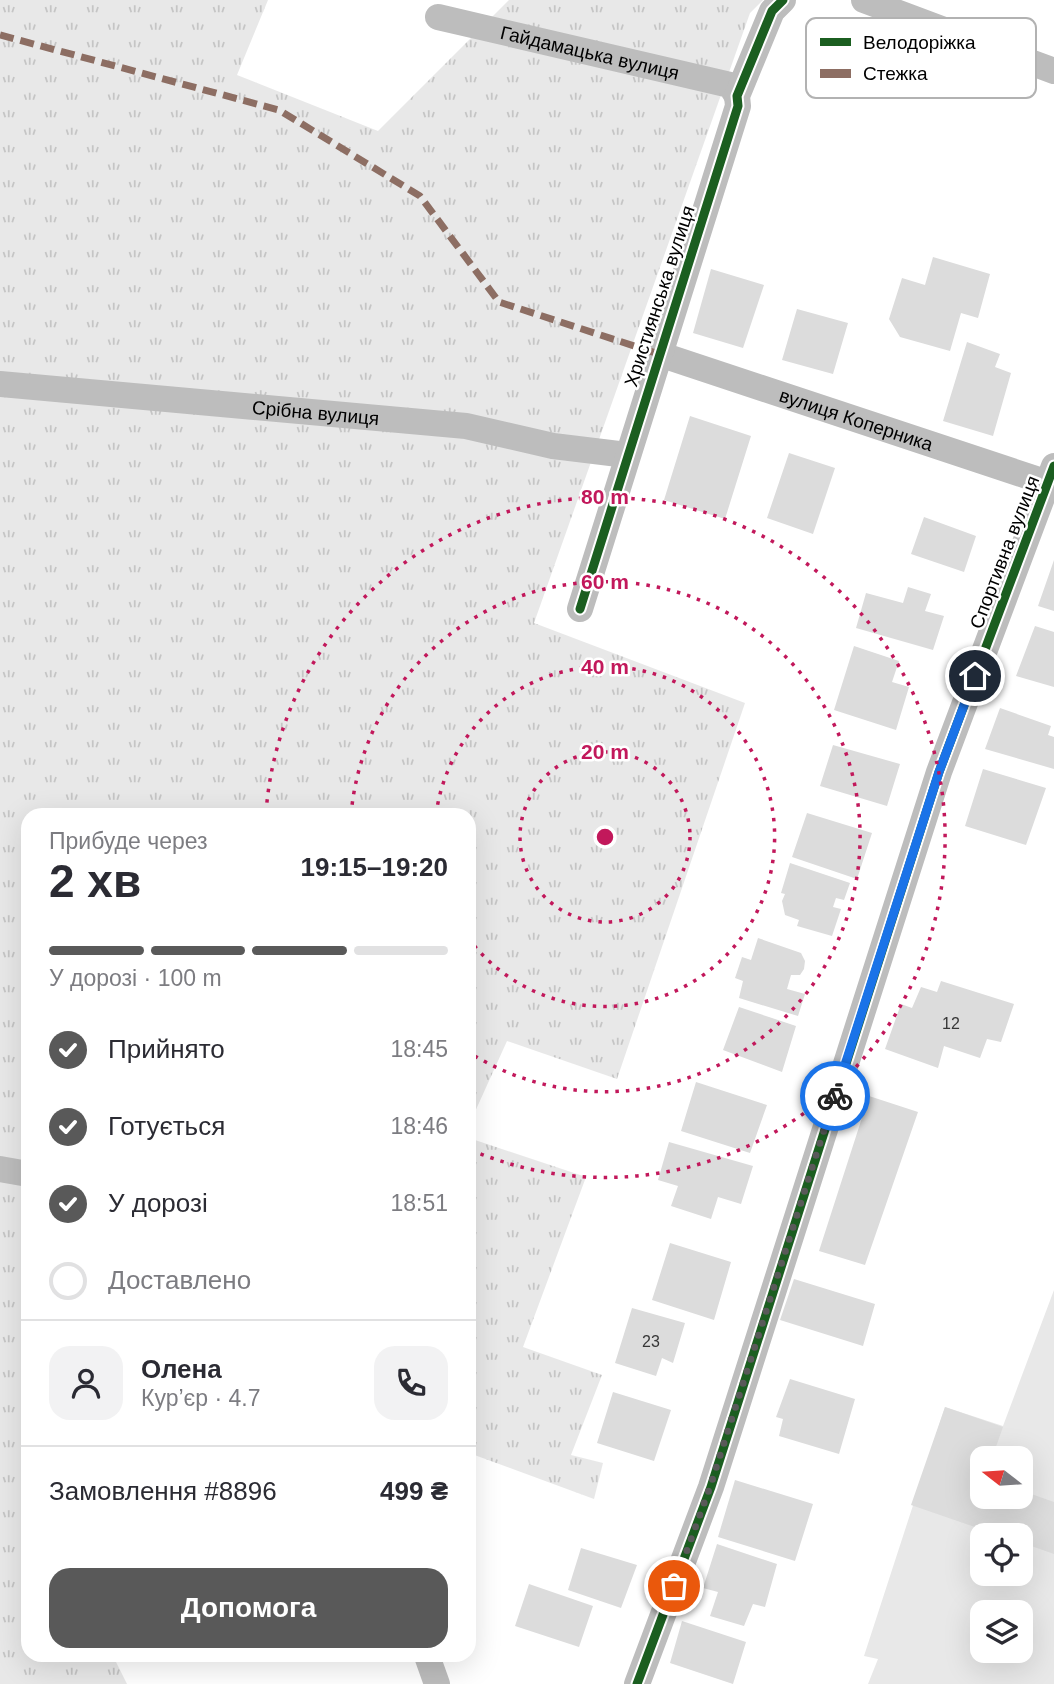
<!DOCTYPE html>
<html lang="uk">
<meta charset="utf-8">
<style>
:root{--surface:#fff;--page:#f2f2f3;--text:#2b2b33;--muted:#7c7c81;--line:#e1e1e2;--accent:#595959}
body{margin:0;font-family:Helvetica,sans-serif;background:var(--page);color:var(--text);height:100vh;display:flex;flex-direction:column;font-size:26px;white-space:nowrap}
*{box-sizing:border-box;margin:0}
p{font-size:23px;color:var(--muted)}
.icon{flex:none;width:38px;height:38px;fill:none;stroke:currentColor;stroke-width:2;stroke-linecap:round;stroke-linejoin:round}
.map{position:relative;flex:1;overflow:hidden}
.sheet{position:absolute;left:21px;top:808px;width:455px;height:854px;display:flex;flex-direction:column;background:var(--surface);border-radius:21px;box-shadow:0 7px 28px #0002}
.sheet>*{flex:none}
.needle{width:46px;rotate:287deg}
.controls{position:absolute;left:970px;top:1446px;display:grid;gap:14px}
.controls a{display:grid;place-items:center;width:63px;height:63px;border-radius:14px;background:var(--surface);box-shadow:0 7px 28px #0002;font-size:35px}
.pin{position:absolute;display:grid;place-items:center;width:60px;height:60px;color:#fff;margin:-30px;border:4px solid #fff;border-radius:50%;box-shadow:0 2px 7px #0007}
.courier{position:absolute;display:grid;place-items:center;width:70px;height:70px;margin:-35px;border:5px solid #1a73e8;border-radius:50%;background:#fff;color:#222;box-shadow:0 2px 9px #0007}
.overview em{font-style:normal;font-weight:800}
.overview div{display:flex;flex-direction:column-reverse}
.overview{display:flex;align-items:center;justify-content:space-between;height:119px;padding:0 28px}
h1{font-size:46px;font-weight:800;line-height:52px}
.bar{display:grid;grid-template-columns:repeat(4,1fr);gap:10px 7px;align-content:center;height:84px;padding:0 28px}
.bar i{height:9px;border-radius:5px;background:var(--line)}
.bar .active{background:var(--accent)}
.bar p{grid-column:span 4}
.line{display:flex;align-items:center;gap:18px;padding:0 28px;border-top:2px solid var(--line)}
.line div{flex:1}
.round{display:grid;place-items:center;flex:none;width:74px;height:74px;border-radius:21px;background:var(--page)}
ol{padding:0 28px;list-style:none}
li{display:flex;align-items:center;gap:21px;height:77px}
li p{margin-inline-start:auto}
li .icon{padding:7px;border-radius:50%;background:var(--accent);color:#fff;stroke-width:4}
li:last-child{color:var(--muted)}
li i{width:38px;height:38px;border:4px solid var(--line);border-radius:50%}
.primary-button{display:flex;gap:14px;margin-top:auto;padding:14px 28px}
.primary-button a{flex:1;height:80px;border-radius:21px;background:var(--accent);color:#fff;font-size:28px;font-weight:800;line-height:80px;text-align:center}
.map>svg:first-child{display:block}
.grass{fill:url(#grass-tufts)}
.garden{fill:#e8e8e8;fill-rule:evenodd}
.building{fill:#dcdcdc}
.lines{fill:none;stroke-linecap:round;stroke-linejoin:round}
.minor{stroke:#bdbdbd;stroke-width:26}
.quiet{stroke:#8d6e63;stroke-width:7;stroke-dasharray:14 7;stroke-linecap:butt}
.cycleway-casing{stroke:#fff;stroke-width:13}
.cycleway{stroke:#1b5e20;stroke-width:9}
.done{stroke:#595959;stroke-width:7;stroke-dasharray:0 12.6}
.route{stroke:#1a73e8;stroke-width:9}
.ring{fill:none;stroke:#c2185b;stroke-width:3.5;stroke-dasharray:3.5 7}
.labels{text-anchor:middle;stroke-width:5;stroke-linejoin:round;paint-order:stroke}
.number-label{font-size:16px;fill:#373737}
.street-label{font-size:19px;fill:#000;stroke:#fff}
.key{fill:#fff;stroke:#b2b2b2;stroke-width:2}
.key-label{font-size:19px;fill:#000}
.centre{fill:#c2185b;stroke:#fff;stroke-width:3.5}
.ring-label{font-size:21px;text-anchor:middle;font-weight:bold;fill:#c2185b;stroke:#fff;stroke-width:5;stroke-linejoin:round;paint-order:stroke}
</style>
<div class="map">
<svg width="1054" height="1684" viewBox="0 0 1054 1684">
<defs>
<pattern id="grass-tufts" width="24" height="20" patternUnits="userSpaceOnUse" patternTransform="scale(1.75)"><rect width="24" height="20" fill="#e8e8e8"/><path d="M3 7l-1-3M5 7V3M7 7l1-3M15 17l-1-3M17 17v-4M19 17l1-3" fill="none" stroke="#c5c5c5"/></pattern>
</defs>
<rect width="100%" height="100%" fill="#fff"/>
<path class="grass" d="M 0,0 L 268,0 L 237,75 L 378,131 L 509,0 L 763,0 L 750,13 L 534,623 L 745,703 L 617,1079 L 507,1041 L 469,1125 L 469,816 L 28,816 L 28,1656 L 113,1656 L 127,1684 L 0,1684 Z
M 469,1138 L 586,1177 L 523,1347 L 602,1375 L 571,1455 L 603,1463 L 594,1499 L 469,1453 Z"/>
<path class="garden" d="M 1054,1290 L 1054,1684 L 868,1684 L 878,1659 L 864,1656 L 945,1407 L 1003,1426 ZM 982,1458 L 1020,1458 L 1020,1496 L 982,1496 ZM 982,1535 L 1020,1535 L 1020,1573 L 982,1573 ZM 982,1612 L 1020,1612 L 1020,1650 L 982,1650 Z"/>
<path class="building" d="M 933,257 L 990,274 L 978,318 L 961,313 L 950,351 L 900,337 L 889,319 L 902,278 L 925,285 Z
M 711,269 L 764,285 L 743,348 L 693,333 Z
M 797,309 L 848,323 L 833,374 L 782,360 Z
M 967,342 L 1000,354 L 995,367 L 1011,373 L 993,436 L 943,421 Z
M 690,416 L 751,436 L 725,519 L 664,500 Z
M 789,453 L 835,468 L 813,534 L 767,518 Z
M 924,517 L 976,536 L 964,572 L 911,554 Z
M 1054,560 L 1054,611 L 1038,606 Z
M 908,587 L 931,594 L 925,611 L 944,616 L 933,650 L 856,628 L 866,593 L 903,603 Z
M 1035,626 L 1054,632 L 1054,687 L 1016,676 Z
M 854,646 L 899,661 L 892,682 L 909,687 L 896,730 L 834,710 Z
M 1000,708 L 1051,726 L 1048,735 L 1054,737 L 1054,769 L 985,749 Z
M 833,745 L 900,764 L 887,806 L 820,786 Z
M 983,769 L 1046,788 L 1026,845 L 965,826 Z
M 807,813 L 872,833 L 857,879 L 792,857 Z
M 790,863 L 850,883 L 844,900 L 836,898 L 833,907 L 841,909 L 832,936 L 797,926 L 799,920 L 785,915 L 782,901 L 785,894 L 781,893 Z
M 758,938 L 801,953 L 805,961 L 804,969 L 800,975 L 791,975 L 787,989 L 805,994 L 798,1016 L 739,998 L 743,981 L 735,978 L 742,957 L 751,960 Z
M 941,981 L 1014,1004 L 1001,1042 L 987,1039 L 980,1058 L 944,1046 L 938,1068 L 885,1049 L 901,1004 L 912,1008 L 921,987 L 937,992 Z
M 739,1007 L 796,1026 L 782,1072 L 723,1050 Z
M 696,1082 L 767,1105 L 750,1153 L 681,1131 Z
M 869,1096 L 918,1112 L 865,1265 L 819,1251 Z
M 669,1142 L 753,1166 L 741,1204 L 718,1197 L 711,1219 L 671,1206 L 678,1186 L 658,1180 Z
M 670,1243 L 731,1262 L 714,1320 L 652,1300 Z
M 794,1279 L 875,1304 L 863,1346 L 780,1320 Z
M 632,1308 L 685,1323 L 673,1363 L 662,1358 L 656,1376 L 615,1363 Z
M 790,1379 L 855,1399 L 839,1454 L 779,1436 L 783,1419 L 776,1417 Z
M 613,1392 L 671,1410 L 654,1461 L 597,1443 Z
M 945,1407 L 1003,1427 L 992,1458 L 982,1458 L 982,1496 L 1020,1496 L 1020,1490 L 1054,1502 L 1054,1554 L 1020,1542 L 1020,1535 L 998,1535 L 911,1505 Z
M 735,1480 L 813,1504 L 795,1561 L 718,1537 Z
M 717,1544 L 777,1564 L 765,1607 L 753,1604 L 744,1626 L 710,1616 L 718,1592 L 703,1588 Z
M 581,1548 L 637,1565 L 621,1608 L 568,1590 Z
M 529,1584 L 593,1606 L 579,1647 L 515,1626 Z
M 682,1621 L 746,1642 L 733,1684 L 670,1663 Z"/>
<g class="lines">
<g class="minor">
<path d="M 864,0 L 1054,71"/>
<path id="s1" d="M 438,17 L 730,85 L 737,96"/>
<path id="s2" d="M 659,354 L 1054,485"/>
<path id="s3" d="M 0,384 L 466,426 L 553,446 L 627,455"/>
<path d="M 580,609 L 738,106 L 737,96 L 772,11 L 783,0"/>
<path d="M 0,1169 L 28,1174"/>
<path d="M 427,1656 L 437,1684"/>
<path d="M 637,1684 L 711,1487 L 939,772 L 1054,466"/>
</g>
<path class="quiet" d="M 0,35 L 279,110 L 420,196 L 499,302 L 659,354"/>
<defs>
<path id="cycleway" d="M 580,609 L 738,106 L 737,96 L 772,11 L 783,0
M 637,1684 L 711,1487 L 939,772 L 1054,466"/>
</defs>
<use href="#cycleway" class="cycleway-casing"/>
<use href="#cycleway" class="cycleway"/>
</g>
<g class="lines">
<path class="done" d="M 674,1586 L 710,1487 L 835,1096"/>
<path class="route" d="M 835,1096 L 939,772 L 975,676"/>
</g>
<g class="ring">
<circle cx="605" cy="837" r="85"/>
<path d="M436 815A170 170 0 1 1 469 939"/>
<path d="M351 815A255 255 0 1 1 470 1053"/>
<path d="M266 813A340 340 0 1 1 469 1149"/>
</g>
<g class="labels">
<g class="number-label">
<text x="951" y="1029">12</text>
<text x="651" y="1347">23</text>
</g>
<g class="street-label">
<text dy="7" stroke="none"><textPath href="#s1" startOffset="156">Гайдамацька вулиця</textPath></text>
<text transform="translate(659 296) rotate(-72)" y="7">Християнська вулиця</text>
<text dy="7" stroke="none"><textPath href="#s3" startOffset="317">Срібна вулиця</textPath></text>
<text dy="7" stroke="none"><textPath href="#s2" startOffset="208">вулиця Коперника</textPath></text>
<text transform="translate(1004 552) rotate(-69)" y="7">Спортивна вулиця</text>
</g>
</g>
<rect x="806" y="18" width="230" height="80" rx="10" class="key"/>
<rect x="820" y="38" width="31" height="8" fill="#1b5e20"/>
<rect x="820" y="69" width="31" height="9" fill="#8d6e63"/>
<g class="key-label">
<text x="863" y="49">Велодоріжка</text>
<text x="863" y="80">Стежка</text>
</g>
<circle cx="605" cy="837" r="10" class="centre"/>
<g class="ring-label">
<text x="605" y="504">80 m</text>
<text x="605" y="589">60 m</text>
<text x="605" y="674">40 m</text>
<text x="605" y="759">20 m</text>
</g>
</svg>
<div class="controls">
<a><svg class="needle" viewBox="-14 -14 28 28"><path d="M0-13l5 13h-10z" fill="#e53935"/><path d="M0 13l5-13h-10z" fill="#7c7c81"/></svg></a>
<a><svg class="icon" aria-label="locate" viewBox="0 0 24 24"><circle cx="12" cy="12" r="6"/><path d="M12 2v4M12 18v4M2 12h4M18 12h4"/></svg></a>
<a><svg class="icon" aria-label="layers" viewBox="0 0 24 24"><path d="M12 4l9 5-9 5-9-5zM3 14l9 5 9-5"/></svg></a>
</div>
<div class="pin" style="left:674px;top:1586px;background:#ea580c"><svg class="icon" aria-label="bag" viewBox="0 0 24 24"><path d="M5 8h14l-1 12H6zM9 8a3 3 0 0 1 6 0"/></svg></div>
<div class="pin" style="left:975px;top:676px;background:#1f2937"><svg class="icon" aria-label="home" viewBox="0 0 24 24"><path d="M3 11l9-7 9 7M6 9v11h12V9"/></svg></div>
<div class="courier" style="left:835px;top:1096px"><svg class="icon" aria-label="bike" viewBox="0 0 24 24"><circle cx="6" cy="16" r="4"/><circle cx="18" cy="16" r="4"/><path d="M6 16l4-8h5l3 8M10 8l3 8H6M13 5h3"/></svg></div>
<section class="sheet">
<div class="overview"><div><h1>2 хв</h1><p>Прибуде через</p></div><em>19:15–19:20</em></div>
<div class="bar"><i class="active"></i><i class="active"></i><i class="active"></i><i></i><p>У дорозі · 100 m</p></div>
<ol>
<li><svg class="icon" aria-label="check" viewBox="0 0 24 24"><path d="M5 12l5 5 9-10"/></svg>Прийнято<p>18:45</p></li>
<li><svg class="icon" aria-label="check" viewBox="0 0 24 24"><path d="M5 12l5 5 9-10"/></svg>Готується<p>18:46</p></li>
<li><svg class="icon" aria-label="check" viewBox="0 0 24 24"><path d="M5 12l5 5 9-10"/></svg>У дорозі<p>18:51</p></li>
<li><i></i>Доставлено</li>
</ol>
<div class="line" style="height:126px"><a class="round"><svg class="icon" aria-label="person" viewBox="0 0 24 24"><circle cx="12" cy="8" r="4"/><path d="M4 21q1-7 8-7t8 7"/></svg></a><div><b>Олена</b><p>Кур’єр · 4.7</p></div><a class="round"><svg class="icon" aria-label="phone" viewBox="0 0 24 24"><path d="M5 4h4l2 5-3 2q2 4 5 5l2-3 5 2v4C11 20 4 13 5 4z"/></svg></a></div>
<div class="line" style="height:91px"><div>Замовлення #8896</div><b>499 ₴</b></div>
<div class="primary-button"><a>Допомога</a></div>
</section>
</div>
